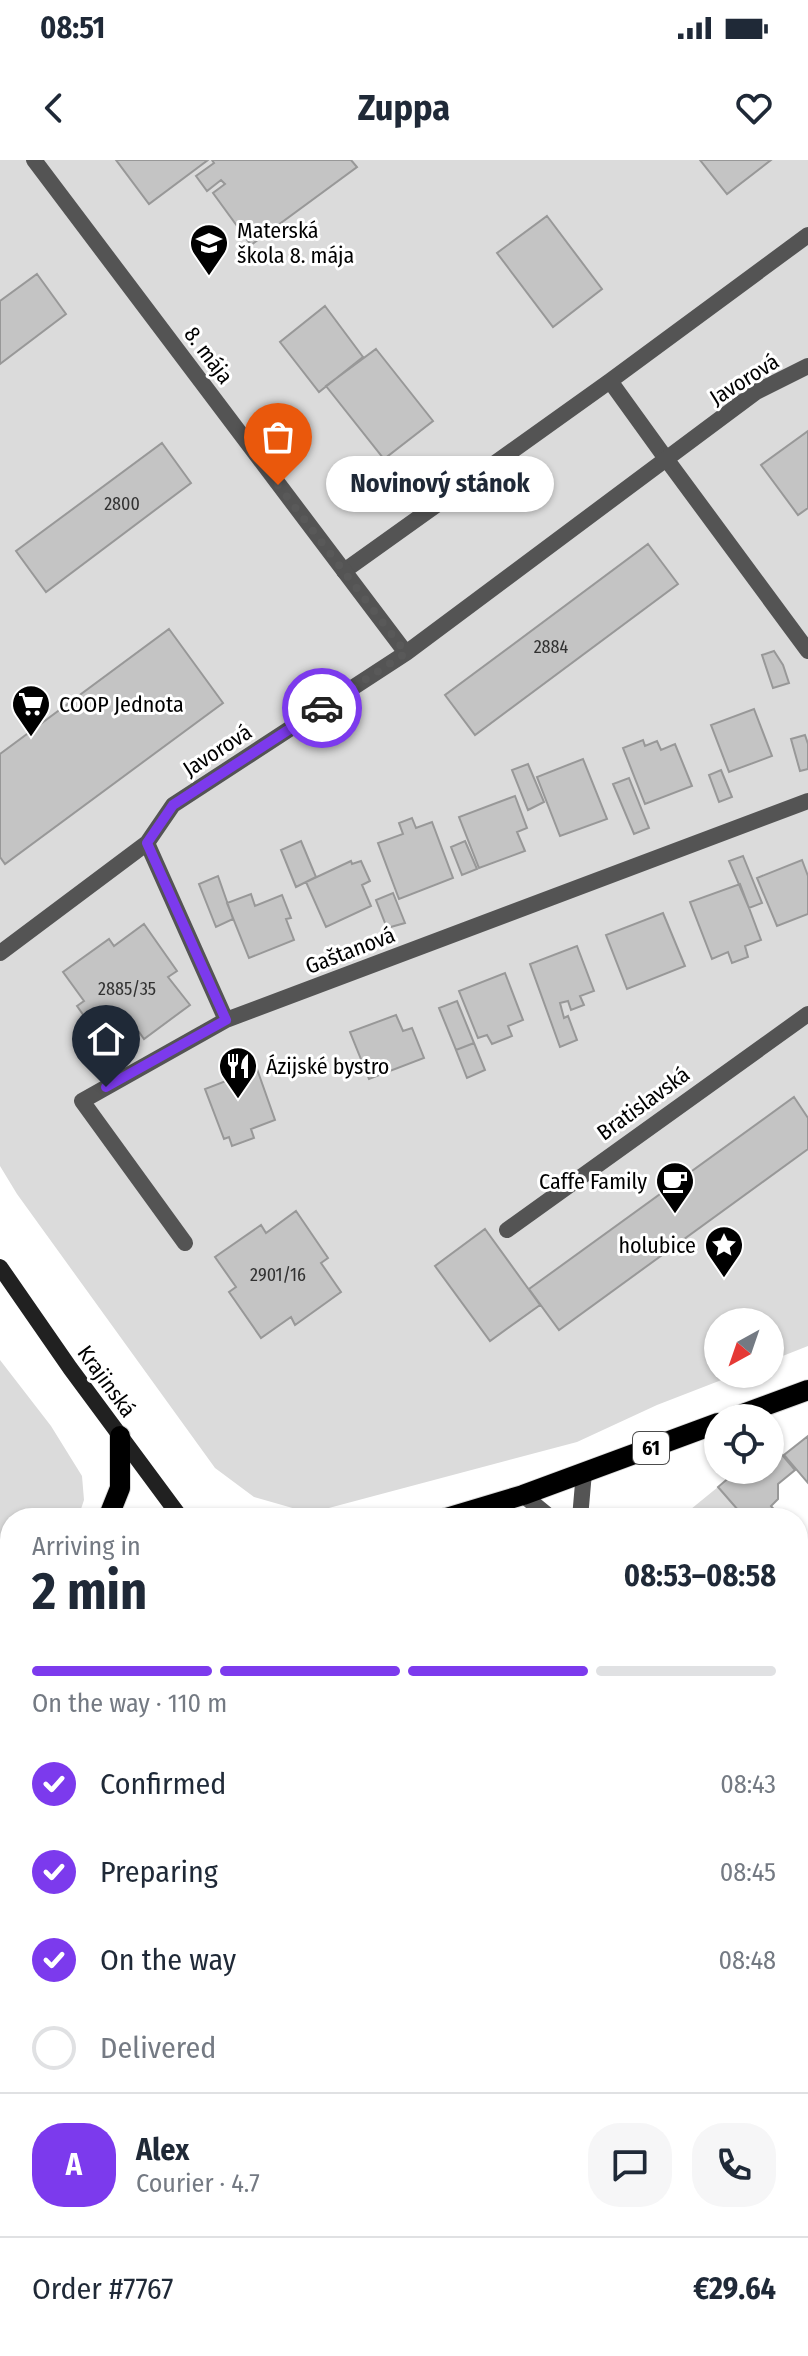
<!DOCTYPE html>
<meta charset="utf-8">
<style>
:root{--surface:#fff;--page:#f6f6f7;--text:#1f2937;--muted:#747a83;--line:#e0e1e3;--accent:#7c3aed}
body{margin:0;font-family:"Fira Sans Condensed",sans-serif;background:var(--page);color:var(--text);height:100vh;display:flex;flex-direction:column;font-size:30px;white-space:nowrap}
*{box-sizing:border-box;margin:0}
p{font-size:26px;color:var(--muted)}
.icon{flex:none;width:44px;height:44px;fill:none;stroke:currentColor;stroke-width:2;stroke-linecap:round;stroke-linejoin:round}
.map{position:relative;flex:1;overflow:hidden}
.side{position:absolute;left:0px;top:1348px;width:808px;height:848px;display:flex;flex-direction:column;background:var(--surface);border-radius:32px 32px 0 0;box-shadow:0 2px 6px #0004}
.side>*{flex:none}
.needle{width:52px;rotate:220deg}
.controls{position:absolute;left:704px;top:1148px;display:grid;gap:16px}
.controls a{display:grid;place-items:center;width:80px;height:80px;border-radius:50%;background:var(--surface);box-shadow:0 2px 6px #0004;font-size:40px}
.pin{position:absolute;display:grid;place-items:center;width:68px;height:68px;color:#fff;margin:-82px -34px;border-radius:50% 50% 50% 0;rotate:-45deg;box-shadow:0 0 8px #0007}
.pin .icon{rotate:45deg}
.courier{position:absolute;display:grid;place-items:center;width:80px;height:80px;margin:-40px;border:6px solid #7c3aed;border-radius:50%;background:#fff;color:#222;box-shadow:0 2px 10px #0007}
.bubble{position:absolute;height:56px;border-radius:28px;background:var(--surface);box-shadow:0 2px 6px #0004;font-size:26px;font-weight:700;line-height:56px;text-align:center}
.head em{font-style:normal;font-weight:700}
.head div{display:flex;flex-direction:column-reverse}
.head{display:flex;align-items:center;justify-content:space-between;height:136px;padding:0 32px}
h1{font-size:52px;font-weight:700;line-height:60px}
.bar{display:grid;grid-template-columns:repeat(4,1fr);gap:12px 8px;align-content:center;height:96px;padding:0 32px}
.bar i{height:10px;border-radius:6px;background:var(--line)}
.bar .selected{background:var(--accent)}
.bar p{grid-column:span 4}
.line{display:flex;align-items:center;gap:20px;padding:0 32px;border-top:2px solid var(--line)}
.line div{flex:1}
.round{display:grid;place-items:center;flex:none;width:84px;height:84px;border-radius:32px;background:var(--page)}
ol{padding:0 32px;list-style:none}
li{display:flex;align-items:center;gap:24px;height:88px}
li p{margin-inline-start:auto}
li .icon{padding:8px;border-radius:50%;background:var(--accent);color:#fff;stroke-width:4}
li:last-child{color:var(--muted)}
li i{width:44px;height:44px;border:4px solid var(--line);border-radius:50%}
.status{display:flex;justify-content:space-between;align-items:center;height:56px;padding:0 40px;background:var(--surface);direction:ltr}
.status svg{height:22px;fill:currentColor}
header{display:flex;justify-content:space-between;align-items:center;height:104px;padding:0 32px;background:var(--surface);font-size:36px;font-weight:700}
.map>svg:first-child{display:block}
.green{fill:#dbdbdb}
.building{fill:#c4c4c4;stroke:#989898;stroke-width:2}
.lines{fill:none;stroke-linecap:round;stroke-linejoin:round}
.primary-casing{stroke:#dbdbdb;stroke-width:22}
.lane{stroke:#545454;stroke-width:16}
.street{stroke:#545454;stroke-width:16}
.secondary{stroke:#212121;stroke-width:16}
.primary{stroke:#000;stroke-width:20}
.done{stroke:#595959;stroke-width:8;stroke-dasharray:0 14.4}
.route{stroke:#7c3aed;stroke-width:10}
.labels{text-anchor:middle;stroke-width:6;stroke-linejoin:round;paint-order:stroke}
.number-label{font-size:18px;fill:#313131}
.shield{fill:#fff;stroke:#4c4c4c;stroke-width:2}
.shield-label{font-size:20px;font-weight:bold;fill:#000}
.poi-label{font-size:22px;fill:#000;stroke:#fff;text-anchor:start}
.street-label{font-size:22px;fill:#000;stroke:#fff}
</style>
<div class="status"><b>08:51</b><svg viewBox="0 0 49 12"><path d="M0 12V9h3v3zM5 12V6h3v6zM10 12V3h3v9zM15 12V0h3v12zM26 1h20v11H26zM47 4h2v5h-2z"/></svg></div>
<header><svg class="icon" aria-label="back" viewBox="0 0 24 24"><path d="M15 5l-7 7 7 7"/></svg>Zuppa<svg class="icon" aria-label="heart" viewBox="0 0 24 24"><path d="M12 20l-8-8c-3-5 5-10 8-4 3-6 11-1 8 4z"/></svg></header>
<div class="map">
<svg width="808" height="2196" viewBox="0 0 808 2196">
<rect width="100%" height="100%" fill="#fff"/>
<path class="green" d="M 0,0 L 808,0 L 808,1186 L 770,1201 L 770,1162 L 718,1162 L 718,1214 L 737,1214 L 657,1245 L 577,1282 L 310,1353 L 254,1337 L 215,1308 L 17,1034 L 0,1006 Z
M 0,1200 L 51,1266 L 82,1316 L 84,1340 L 78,1358 L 10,1358 L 10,1400 L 0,1403 Z
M 718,1327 L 745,1358 L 680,1358 Z
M 798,1420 L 808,1432 L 808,2065 L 798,2053 Z"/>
<path class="building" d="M 116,0 L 208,0 L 149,44 Z
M 212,0 L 351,0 L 357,7 L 251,85 L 213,33 L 225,24 L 221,20 L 207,31 L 196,16 L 214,3 Z
M 700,0 L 771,0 L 727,34 Z
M 547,56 L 602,129 L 553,167 L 497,93 Z
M 37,114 L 66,154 L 0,204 L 0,141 Z
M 325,146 L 363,197 L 319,232 L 280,182 Z
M 376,189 L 433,261 L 384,299 L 326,226 Z
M 808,271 L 808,348 L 798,355 L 761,305 Z
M 162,283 L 191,323 L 46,432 L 16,391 Z
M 648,384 L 678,424 L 475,575 L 445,535 Z
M 169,469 L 223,543 L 5,704 L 0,697 L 0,594 Z
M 774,491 L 783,505 L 789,523 L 773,528 L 762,495 Z
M 754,549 L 772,596 L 729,612 L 711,565 Z
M 805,575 L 808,584 L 808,609 L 800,611 L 791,579 Z
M 643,580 L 645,586 L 657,581 L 661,590 L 675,584 L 692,626 L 645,644 L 623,588 Z
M 583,599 L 607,659 L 560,676 L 537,617 Z
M 528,604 L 544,642 L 528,650 L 512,610 Z
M 721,610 L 732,637 L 719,642 L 709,615 Z
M 629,618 L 649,668 L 634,674 L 613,624 Z
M 515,636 L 527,668 L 517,672 L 525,691 L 479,708 L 459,657 Z
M 412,658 L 416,668 L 432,662 L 453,718 L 399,739 L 378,683 L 403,674 L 399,663 Z
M 301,681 L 316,717 L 296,727 L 281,690 Z
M 465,681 L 477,709 L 462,715 L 451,687 Z
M 743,696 L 762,743 L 749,748 L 729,701 Z
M 802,700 L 808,716 L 808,754 L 777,766 L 757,718 Z
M 351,701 L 352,704 L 361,701 L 370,721 L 362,725 L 371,746 L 326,767 L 306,722 Z
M 218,716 L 233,759 L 216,767 L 199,724 Z
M 740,724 L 761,780 L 745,786 L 748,797 L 732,803 L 728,792 L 712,799 L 690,742 Z
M 393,733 L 405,763 L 387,768 L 376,740 Z
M 251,734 L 255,746 L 282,735 L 291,758 L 286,759 L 294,780 L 249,798 L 227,743 Z
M 663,753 L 685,806 L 627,829 L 606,775 Z
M 144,764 L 177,811 L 168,817 L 190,845 L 144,879 L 139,872 L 110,893 L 77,846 L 84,841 L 63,812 L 109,779 L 114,786 Z
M 577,786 L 594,831 L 580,836 L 584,845 L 571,850 L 568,841 L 560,843 L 564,858 L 568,856 L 577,880 L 560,887 L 530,804 Z
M 505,813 L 523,860 L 508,866 L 512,876 L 492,884 L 487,875 L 478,878 L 459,831 Z
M 457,841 L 474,883 L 456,890 L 439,848 Z
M 396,855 L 403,871 L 412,868 L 424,898 L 369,919 L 350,872 Z
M 474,883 L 485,910 L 467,918 L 456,890 Z
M 257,909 L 275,960 L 251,969 L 254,978 L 232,986 L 229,977 L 224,979 L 205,929 Z
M 794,937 L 808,958 L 808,989 L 559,1170 L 529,1129 Z
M 296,1051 L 328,1098 L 321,1103 L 341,1132 L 295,1165 L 291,1157 L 261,1178 L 229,1132 L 236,1127 L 215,1097 L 261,1065 L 266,1073 Z
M 485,1069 L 540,1145 L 490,1181 L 435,1106 Z
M 808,1276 L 808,1323 L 784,1295 Z
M 772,1283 L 795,1310 L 778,1324 L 778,1339 L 771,1346 L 781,1358 L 745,1358 L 718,1327 L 738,1310 L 770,1310 Z
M 798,1380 L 808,1392 L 808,1432 L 798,1420 Z
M 10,1536 L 10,1590 L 0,1592 L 0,1538 Z
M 0,1648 L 10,1658 L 10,1673 L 5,1678 L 0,1674 Z
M 10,1680 L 10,1708 L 1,1710 L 0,1684 Z
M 6,1733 L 10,1750 L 10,1773 L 0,1775 L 0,1735 Z
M 10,1815 L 10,1879 L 0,1881 L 0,1817 Z
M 7,1939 L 10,1941 L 10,1969 L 1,1971 L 0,1940 Z
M 10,1969 L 10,2015 L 1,1971 Z
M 10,2035 L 10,2124 L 0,2126 L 0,2038 Z
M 8,2165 L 10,2186 L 12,2186 L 14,2196 L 0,2196 L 0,2167 Z
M 806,2180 L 808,2196 L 798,2196 L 793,2190 Z
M 33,2186 L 90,2186 L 92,2196 L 35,2196 Z
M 460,2186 L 495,2186 L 484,2196 L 469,2196 Z
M 685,2186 L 717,2186 L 705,2196 L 694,2196 Z
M 717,2186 L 744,2186 L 746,2189 L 737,2196 L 705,2196 Z
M 745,2186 L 784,2186 L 786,2188 L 778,2196 L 765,2196 L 756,2187 L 749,2192 Z"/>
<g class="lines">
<defs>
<path id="primary" d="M 732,1258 L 808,1230
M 108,1358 L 120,1328 L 120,1276
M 446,1358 L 523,1335 L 718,1263
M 0,1456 L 10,1454"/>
</defs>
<use href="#primary" class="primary-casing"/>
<path class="lane" d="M 610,221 L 667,300
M 344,411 L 610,221 L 808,75
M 523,1335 L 551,1358
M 580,1358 L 584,1312"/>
<path class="street" d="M 34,0 L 406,493
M 667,300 L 808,491
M 147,683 L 226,860
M 0,793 L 147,683 L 173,645 L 406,493 L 756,232 L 808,206
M 507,1070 L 808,854
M 185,1083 L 82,941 L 226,860 L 808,641
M 0,1798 L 10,1796
M 0,2147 L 10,2145
M 167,2186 L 175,2196
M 631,2186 L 640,2196"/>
<path class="secondary" d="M 0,1107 L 70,1208 L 181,1358
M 798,2089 L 808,2101"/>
<use href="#primary" class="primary"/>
</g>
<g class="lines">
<path class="done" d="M 278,325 L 406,493 L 322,548"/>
<path class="route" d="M 106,927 L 226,860 L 147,683 L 173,645 L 322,548"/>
</g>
<defs>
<symbol id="school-pin" viewBox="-11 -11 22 30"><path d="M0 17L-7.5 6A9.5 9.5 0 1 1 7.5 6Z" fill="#000" stroke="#fff"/><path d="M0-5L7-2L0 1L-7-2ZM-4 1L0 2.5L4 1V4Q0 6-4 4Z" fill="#fff"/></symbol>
<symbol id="supermarket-pin" viewBox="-11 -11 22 30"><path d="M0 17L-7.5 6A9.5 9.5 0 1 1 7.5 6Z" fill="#000" stroke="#fff"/><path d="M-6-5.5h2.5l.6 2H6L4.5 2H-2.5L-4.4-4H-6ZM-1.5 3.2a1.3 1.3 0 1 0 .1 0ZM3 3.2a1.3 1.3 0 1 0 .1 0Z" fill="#fff"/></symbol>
<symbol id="restaurant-pin" viewBox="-11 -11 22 30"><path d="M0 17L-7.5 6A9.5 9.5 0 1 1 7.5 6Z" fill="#000" stroke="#fff"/><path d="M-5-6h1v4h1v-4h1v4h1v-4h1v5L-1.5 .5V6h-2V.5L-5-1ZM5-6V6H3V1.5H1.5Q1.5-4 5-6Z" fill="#fff"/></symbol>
<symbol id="cafe-pin" viewBox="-11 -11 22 30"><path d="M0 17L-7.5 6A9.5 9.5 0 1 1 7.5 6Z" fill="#000" stroke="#fff"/><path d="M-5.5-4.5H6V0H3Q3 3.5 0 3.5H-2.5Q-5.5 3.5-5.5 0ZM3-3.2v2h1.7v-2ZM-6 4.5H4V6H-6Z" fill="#fff"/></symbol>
<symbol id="sight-pin" viewBox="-11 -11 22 30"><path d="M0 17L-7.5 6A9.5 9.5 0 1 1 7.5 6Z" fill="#000" stroke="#fff"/><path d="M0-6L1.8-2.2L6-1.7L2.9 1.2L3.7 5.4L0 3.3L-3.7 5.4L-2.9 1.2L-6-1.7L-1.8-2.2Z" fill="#fff"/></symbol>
</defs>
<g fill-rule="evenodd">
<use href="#school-pin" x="187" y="61" width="44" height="60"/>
<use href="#supermarket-pin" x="9" y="522" width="44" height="60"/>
<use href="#restaurant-pin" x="216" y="884" width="44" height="60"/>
<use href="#cafe-pin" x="653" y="999" width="44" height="60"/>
<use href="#sight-pin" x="702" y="1063" width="44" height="60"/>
</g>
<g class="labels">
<g class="number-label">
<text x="122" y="350">2800</text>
<text x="551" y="493">2884</text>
<text x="127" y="835">2885/35</text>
<text x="278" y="1121">2901/16</text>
</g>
<rect class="shield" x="633" y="1272" width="36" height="32" rx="6"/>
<g class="shield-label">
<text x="651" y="1295">61</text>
</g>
<g class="poi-label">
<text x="237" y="78">Materská<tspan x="237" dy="25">škola 8. mája</tspan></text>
<text x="59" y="552">COOP Jednota</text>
<text x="266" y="914">Ázijské bystro</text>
<text x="647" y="1029" text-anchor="end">Caffe Family</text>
<text x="696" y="1093" text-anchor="end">holubice</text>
</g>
<g class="street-label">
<text transform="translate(209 195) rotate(53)" y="8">8. mája</text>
<text transform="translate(744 219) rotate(-32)" y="8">Javorová</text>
<text transform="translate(217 590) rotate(-33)" y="8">Javorová</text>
<text transform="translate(350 790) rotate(-21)" y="8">Gaštanová</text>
<text transform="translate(643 943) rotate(-36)" y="8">Bratislavská</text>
<text transform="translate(107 1221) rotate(54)" y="8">Krajinská</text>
</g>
</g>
</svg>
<div class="controls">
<a><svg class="needle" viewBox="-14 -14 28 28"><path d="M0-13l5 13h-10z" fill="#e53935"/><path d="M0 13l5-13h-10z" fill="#747a83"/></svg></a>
<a><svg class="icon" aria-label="locate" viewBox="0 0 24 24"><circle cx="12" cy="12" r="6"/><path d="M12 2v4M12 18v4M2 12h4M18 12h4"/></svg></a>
</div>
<div class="pin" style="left:278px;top:325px;background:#ea580c"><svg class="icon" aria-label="bag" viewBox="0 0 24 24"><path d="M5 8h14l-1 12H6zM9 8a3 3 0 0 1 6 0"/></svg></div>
<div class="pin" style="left:106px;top:927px;background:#1f2937"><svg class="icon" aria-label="home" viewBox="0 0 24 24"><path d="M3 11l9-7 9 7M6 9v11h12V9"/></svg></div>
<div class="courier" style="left:322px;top:548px"><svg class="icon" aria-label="car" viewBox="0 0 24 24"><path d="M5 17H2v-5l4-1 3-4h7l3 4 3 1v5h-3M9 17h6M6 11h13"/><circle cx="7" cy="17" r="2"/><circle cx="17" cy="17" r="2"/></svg></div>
<div class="bubble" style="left:326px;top:296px;width:228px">Novinový stánok</div>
<section class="side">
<div class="head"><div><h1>2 min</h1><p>Arriving in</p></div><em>08:53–08:58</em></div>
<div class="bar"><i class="selected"></i><i class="selected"></i><i class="selected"></i><i></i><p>On the way · 110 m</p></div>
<ol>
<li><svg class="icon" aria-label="check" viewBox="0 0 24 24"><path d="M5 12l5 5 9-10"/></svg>Confirmed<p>08:43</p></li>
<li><svg class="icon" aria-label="check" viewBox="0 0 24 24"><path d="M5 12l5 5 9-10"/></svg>Preparing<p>08:45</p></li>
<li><svg class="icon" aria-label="check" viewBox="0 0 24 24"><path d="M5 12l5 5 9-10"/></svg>On the way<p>08:48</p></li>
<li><i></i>Delivered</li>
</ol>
<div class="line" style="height:144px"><b class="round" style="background:var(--accent);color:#fff">A</b><div><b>Alex</b><p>Courier · 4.7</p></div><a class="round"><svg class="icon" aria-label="chat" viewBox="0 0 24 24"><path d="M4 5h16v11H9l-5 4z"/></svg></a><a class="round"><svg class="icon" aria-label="phone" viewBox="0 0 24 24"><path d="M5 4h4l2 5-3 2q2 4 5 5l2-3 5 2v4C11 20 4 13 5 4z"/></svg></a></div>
<div class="line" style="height:104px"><div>Order #7767</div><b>€29.64</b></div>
</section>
</div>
